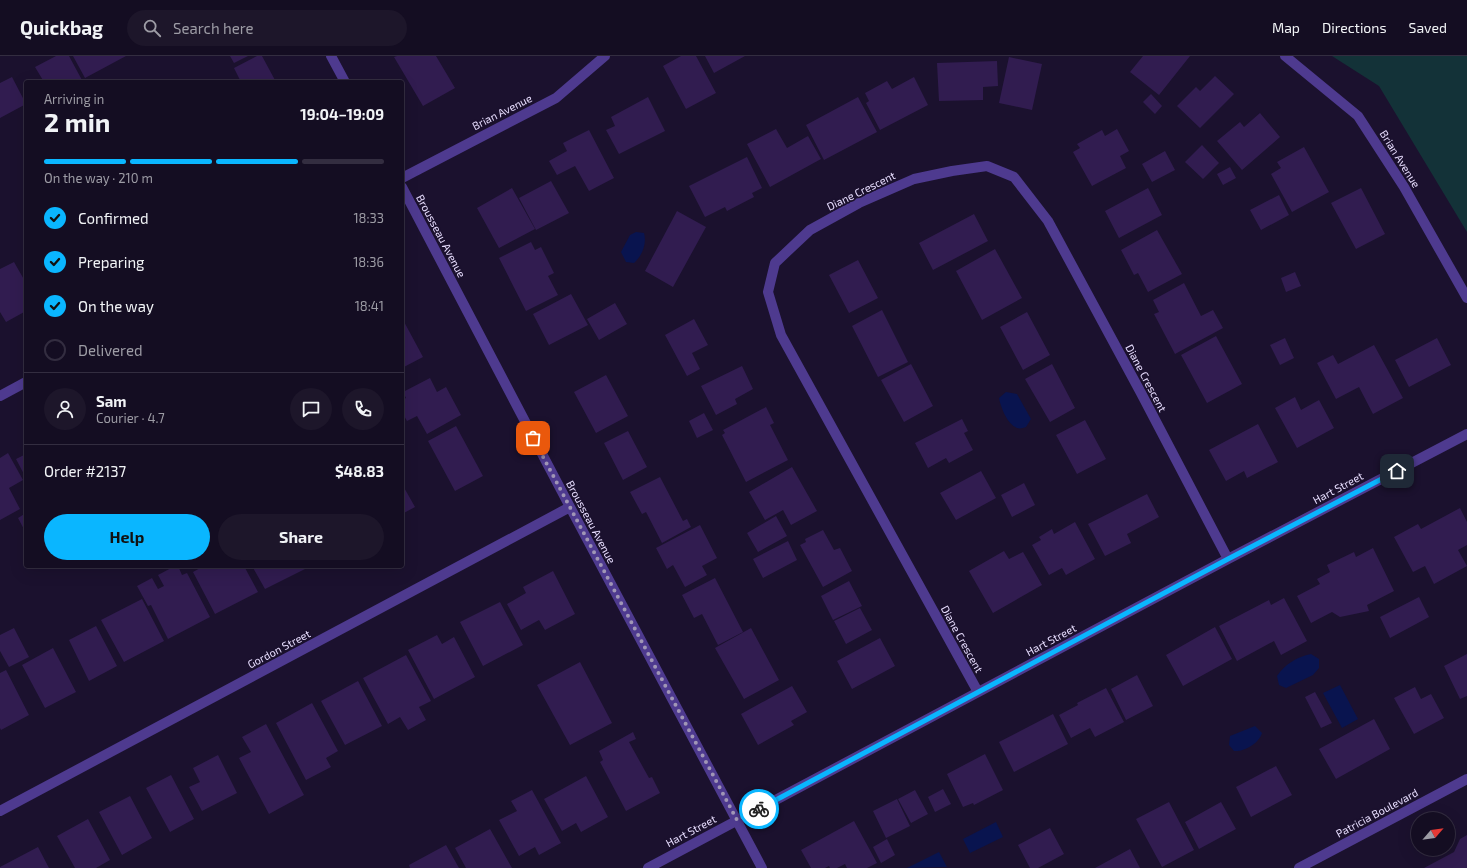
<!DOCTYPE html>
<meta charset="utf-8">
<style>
:root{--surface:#140d22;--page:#1d162a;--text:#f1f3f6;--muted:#9d9ca5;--line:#332d40;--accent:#0ab6ff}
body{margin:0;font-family:"Exo 2",sans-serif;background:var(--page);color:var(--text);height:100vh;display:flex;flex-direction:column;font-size:15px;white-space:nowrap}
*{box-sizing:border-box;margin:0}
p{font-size:13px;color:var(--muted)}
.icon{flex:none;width:22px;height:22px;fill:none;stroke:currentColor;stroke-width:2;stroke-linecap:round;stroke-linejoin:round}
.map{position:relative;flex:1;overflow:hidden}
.details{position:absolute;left:24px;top:24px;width:380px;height:488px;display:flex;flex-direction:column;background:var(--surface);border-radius:4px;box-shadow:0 4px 16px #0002,0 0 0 1px var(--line)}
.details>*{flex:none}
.needle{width:26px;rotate:62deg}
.buttons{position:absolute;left:1411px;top:756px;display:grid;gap:8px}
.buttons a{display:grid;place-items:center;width:44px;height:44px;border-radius:50%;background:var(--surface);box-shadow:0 4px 16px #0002,0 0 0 1px var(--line);font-size:20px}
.pin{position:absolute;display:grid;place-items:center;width:34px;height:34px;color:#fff;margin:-17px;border-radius:8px;box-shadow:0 2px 6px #0006}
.courier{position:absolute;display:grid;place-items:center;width:40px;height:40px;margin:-20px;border:3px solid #0ab6ff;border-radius:50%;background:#fff;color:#222;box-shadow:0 1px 5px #0007}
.summary em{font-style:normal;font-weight:700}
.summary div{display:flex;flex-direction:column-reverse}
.summary{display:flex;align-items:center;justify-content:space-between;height:68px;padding:0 20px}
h1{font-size:26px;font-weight:700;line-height:30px}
.bar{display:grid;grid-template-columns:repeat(4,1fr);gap:6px 4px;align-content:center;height:48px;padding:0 20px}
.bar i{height:5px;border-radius:3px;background:var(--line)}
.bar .current{background:var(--accent)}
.bar p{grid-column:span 4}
.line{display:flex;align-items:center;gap:10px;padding:0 20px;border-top:1px solid var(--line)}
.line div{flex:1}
.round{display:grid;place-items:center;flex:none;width:42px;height:42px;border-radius:21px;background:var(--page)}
ol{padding:0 20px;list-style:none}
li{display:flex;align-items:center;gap:12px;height:44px}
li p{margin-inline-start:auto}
li .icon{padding:4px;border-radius:50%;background:var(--accent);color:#111;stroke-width:4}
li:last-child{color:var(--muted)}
li i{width:22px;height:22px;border:2px solid var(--line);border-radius:50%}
.primary-button{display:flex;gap:8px;margin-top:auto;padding:8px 20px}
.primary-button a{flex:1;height:46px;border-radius:24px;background:var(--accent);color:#111;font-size:16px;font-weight:700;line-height:46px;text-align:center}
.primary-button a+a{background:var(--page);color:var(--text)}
header{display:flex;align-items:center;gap:24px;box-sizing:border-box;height:56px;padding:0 20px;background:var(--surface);border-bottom:1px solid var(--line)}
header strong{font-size:19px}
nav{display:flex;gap:22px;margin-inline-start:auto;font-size:14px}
.search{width:280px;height:36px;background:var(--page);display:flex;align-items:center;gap:10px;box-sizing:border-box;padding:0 14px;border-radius:22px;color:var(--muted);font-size:15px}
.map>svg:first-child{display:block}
.green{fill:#133238}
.water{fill:#09144f}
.building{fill:#311c50}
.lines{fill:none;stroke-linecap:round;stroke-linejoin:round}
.minor{stroke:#4e3a8f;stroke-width:10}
.done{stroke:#a096b6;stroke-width:4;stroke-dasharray:0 7.2}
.route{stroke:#0ab6ff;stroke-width:5}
.labels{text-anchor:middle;stroke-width:3.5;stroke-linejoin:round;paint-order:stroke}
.street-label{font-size:11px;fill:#e8deff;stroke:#1b112e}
</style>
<header>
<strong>Quickbag</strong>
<div class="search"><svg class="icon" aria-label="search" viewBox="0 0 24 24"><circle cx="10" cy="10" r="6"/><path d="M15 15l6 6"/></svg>Search here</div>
<nav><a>Map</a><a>Directions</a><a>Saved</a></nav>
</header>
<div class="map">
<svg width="1467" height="812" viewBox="0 0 1467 812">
<rect width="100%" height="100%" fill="#1b112e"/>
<path class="green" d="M 1332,0 L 1467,0 L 1467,176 L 1379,30 Z"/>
<path class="water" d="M 636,176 L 644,177 C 647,188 642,200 634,207 L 626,206 L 621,196 L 630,179 Z
M 1006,336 L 1017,338 L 1031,363 L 1026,371 C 1023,372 1020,373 1017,372 C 1007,368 1001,352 999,342 Z
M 1311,598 L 1319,603 L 1319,612 L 1313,619 L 1286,632 L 1279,629 L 1277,620 C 1285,608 1297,601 1311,598 Z
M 1340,629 L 1358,663 L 1342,672 L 1323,637 Z
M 1255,670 L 1262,677 C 1259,687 1245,696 1234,695 L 1229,689 L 1230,680 Z
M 996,766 L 1003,781 L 970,797 L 963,783 Z
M 939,796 L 947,811 L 907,812 Z"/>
<path class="building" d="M 56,0 L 69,0 L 83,26 L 44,26 L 35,11 Z
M 73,0 L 126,0 L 85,22 Z
M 230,0 L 248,0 L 234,7 Z
M 257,0 L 262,0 L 276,26 L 241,26 L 234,12 Z
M 397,0 L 436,0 L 455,32 L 423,50 L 394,1 Z
M 681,0 L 696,0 L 716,37 L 686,53 L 663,10 Z
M 705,0 L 745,0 L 714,17 Z
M 1143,0 L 1190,0 L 1159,39 L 1130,16 Z
M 1009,1 L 1042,8 L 1032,54 L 999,47 Z
M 997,5 L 998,30 L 983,31 L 983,44 L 939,45 L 937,7 Z
M 1215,20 L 1234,38 L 1200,72 L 1177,50 L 1196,31 L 1200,35 Z
M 12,21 L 26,48 L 0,62 L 0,27 Z
M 914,21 L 928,49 L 880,74 L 866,47 L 869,45 L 865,37 L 887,25 L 892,33 Z
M 1151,38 L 1162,50 L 1155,58 L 1143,46 Z
M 648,41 L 665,75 L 619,98 L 606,74 L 615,70 L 611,61 Z
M 858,41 L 877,76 L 824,104 L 806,69 Z
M 1260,57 L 1280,81 L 1242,114 L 1217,85 L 1240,66 L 1244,71 Z
M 776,73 L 787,92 L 808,80 L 821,103 L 770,131 L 747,88 Z
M 1117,73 L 1129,95 L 1120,100 L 1126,112 L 1092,130 L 1073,96 L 1080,92 L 1077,88 L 1102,74 L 1105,80 Z
M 589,74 L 614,122 L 589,135 L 575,110 L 557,119 L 549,105 L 567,95 L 563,87 Z
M 1202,89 L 1219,107 L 1203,123 L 1185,106 Z
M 1304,91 L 1329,136 L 1292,156 L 1271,118 L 1281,112 L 1277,106 Z
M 1165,95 L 1175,114 L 1152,126 L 1142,108 Z
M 747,101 L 762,132 L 752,137 L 754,141 L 727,155 L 725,151 L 705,161 L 689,130 Z
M 1230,111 L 1236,122 L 1223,129 L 1217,118 Z
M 551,125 L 569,157 L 536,174 L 519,142 Z
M 512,132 L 535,173 L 499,192 L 477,152 Z
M 1148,132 L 1162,159 L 1119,182 L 1105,155 Z
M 1361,132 L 1385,178 L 1356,193 L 1331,147 Z
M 1279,139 L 1289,159 L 1261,174 L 1250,154 Z
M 677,155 L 706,171 L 673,231 L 645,215 Z
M 974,158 L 988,185 L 933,214 L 919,187 Z
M 1157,174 L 1182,218 L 1148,236 L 1138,217 L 1134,219 L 1121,194 Z
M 531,186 L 535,194 L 541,191 L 554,217 L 548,220 L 558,239 L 526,255 L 499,202 Z
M 995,193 L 1022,242 L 982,264 L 956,215 Z
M 858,204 L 878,242 L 849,257 L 829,219 Z
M 14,206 L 26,227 L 26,233 L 23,234 L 26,240 L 26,255 L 6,266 L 0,256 L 0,213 Z
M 1295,216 L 1301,230 L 1286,236 L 1281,222 Z
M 1184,227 L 1201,260 L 1213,254 L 1223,272 L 1175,298 L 1154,258 L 1159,256 L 1153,244 Z
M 571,238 L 588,269 L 549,289 L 533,258 Z
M 615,247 L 627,268 L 599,284 L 587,263 Z
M 882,254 L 908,306 L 878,321 L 852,270 Z
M 1027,256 L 1050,299 L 1023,314 L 1000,271 Z
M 402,262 L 423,301 L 402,312 Z
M 694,263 L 708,289 L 692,297 L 700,313 L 687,320 L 665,279 Z
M 1216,280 L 1242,328 L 1207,347 L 1181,299 Z
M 1285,282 L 1294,302 L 1280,309 L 1270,289 Z
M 1437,282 L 1451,309 L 1409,331 L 1395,304 Z
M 1374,289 L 1403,342 L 1373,358 L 1359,331 L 1336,343 L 1317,307 L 1333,299 L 1338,308 Z
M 911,308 L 933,350 L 904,366 L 881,324 Z
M 1052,308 L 1075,352 L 1050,366 L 1025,323 Z
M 742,310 L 753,333 L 735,343 L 737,348 L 716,359 L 701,330 Z
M 606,319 L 628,360 L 596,377 L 574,336 Z
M 430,322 L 437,336 L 446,331 L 461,359 L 427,378 L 417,360 L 407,365 L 402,356 L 402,344 L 406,342 L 403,336 Z
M 1295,341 L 1301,354 L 1319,344 L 1334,372 L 1297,392 L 1275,352 Z
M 766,351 L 774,367 L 770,369 L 788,404 L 746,426 L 722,379 L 725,377 L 723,374 Z
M 704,357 L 713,374 L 697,382 L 689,365 Z
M 962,363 L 968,375 L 964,377 L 973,394 L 949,407 L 946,402 L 928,412 L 915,387 Z
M 1085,364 L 1106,403 L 1077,418 L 1056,379 Z
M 1258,368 L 1278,406 L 1247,422 L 1244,415 L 1226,425 L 1209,394 Z
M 456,370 L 483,420 L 455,435 L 428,385 Z
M 628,375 L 647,411 L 623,424 L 604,387 Z
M 8,397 L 23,424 L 9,432 L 20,453 L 0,464 L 0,402 Z
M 26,398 L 26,422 L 16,403 Z
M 792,411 L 817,455 L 791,469 L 783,454 L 765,464 L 749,436 Z
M 981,415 L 996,442 L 956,464 L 940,437 Z
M 660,421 L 683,465 L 687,463 L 691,471 L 662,487 L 646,456 L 642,458 L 630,436 Z
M 1024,427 L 1035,449 L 1012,461 L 1001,439 Z
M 402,428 L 415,451 L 402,458 Z
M 1147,438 L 1159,461 L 1127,478 L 1131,487 L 1105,500 L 1088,468 Z
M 1460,452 L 1467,466 L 1467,489 L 1458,494 L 1467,510 L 1434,528 L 1425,510 L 1413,516 L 1394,481 L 1418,468 L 1421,473 Z
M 26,457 L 26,477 L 18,462 Z
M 776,460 L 787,480 L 758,496 L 747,477 Z
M 1075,466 L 1095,503 L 1066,519 L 1062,512 L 1049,519 L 1032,489 L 1041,484 L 1039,481 L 1052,473 L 1054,478 Z
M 700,469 L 717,502 L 702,510 L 707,519 L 685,531 L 673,509 L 667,513 L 656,492 Z
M 823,474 L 834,494 L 840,492 L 852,515 L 823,531 L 800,489 L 806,486 L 805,483 Z
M 788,485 L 797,504 L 763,522 L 753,503 Z
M 1373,492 L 1394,535 L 1367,549 L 1369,555 L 1340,561 L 1332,556 L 1311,567 L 1297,540 L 1320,528 L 1317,523 L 1330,516 L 1327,509 L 1354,496 L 1356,501 Z
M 1004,495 L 1009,503 L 1023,496 L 1042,529 L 993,557 L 969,515 Z
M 175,510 L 178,510 L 182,519 L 187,517 L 210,561 L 168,583 L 151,549 L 148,550 L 137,530 L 152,522 L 158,533 L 164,530 L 158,519 Z
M 204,510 L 244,510 L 258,536 L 215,558 L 193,516 Z
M 252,510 L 306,510 L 307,512 L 265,533 Z
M 553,515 L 575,558 L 545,574 L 539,564 L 521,574 L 507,548 L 526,537 L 523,531 Z
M 715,522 L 743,576 L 718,589 L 702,558 L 694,562 L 682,539 Z
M 849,525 L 862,550 L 833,564 L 821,540 Z
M 1419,541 L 1429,561 L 1390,582 L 1380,561 Z
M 1284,542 L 1307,585 L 1281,599 L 1274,585 L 1237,605 L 1219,570 L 1269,544 L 1271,549 Z
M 142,543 L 164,585 L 124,606 L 101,564 Z
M 500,546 L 523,589 L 483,610 L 460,566 Z
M 860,552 L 872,574 L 846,588 L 834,565 Z
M 96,570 L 117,610 L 89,625 L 69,584 Z
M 1215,571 L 1232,603 L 1183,630 L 1166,599 Z
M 14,572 L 29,601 L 9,611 L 0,595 L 0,579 Z
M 751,572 L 779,624 L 744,643 L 715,592 Z
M 437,579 L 442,588 L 454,581 L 475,621 L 434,643 L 408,594 Z
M 880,582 L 895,610 L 852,633 L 837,605 Z
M 53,592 L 76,636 L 45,652 L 22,609 Z
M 1467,598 L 1467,640 L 1460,643 L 1444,610 Z
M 406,599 L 431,645 L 419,651 L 426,664 L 408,674 L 400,661 L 388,668 L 363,622 Z
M 580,606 L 612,667 L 570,689 L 537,629 Z
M 6,614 L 29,659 L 1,674 L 0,672 L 0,617 Z
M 1137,619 L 1153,650 L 1126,664 L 1111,633 Z
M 358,625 L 382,670 L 345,689 L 321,645 Z
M 792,630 L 807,656 L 791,665 L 794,669 L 758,689 L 741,658 Z
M 1415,631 L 1421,643 L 1431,638 L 1444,662 L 1414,678 L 1394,642 Z
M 1106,632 L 1124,666 L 1095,681 L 1090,672 L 1071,682 L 1059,659 L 1078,649 L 1077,647 Z
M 1315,636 L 1332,667 L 1321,672 L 1305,641 Z
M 312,647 L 338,695 L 326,702 L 331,711 L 306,724 L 276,667 Z
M 1053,658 L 1068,688 L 1014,716 L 999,686 Z
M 1374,663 L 1390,693 L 1336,723 L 1319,693 Z
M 266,668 L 304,739 L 269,758 L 239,702 L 251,696 L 242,681 Z
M 633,676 L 636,683 L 629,686 L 649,722 L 652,721 L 660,737 L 626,755 L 600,706 L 603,704 L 599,695 Z
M 985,698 L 1003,734 L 974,749 L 973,747 L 963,751 L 947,718 Z
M 218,699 L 237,737 L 202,755 L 189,731 L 200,726 L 193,712 Z
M 1276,710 L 1292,739 L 1251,761 L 1236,731 Z
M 171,719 L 194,763 L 170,776 L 146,732 Z
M 586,720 L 608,761 L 581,776 L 576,767 L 562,775 L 544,743 Z
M 943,733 L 951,748 L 935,756 L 928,741 Z
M 532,734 L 561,787 L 539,799 L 535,791 L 519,800 L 499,764 L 517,755 L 511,745 Z
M 915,734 L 928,758 L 911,767 L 898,743 Z
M 130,740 L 152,782 L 122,799 L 99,756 Z
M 897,743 L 910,770 L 886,782 L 873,755 Z
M 1169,746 L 1194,794 L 1162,811 L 1136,763 Z
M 1221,746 L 1236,773 L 1199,793 L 1185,766 Z
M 88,763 L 110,804 L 96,812 L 75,812 L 57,780 Z
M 854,765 L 877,807 L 867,812 L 847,812 L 845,808 L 837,812 L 830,812 L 829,810 L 825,812 L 811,812 L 801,794 Z
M 1050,772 L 1064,798 L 1038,812 L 1030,812 L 1018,789 Z
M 490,773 L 512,812 L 466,812 L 455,792 Z
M 1467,779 L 1467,812 L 1424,812 L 1454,796 L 1460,783 Z
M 887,783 L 895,799 L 881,807 L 873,791 Z
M 446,789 L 459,812 L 410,812 L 409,809 Z
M 38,791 L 49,812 L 0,812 L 0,811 Z
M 1130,793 L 1140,812 L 1095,812 Z"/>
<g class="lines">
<path class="minor" d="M 331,0 L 345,26
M 1285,0 L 1358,60 L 1404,131 L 1467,242
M 402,122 L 556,42 L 605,0
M 402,131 L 570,451 L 762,812
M 0,340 L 26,326
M 978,636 L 781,279 L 768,236 L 775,207 L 810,174 L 859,147 L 914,123 L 952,115 L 987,110 L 1014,121 L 1048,165 L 1141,337 L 1228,503
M 0,755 L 570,451
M 648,812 L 1228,503 L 1467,378
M 1299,812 L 1467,723"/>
</g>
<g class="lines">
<path class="done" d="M 533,382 L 737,764 L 759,753"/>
<path class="route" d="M 759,753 L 1228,503 L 1397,415"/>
</g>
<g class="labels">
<g class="street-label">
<text transform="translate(502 56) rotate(-27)" y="4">Brian Avenue</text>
<text transform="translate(1400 103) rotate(58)" y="4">Brian Avenue</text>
<text transform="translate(861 135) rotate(-26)" y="4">Diane Crescent</text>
<text transform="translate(441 180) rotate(62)" y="4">Brousseau Avenue</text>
<text transform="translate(1146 322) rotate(62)" y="4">Diane Crescent</text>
<text transform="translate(1338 432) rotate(-28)" y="4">Hart Street</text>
<text transform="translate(591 466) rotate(62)" y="4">Brousseau Avenue</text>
<text transform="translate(962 583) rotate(61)" y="4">Diane Crescent</text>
<text transform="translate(1051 584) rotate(-28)" y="4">Hart Street</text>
<text transform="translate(279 593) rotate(-28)" y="4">Gordon Street</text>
<text transform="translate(1377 757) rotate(-28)" y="4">Patricia Boulevard</text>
<text transform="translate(691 775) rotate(-28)" y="4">Hart Street</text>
</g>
</g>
</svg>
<div class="buttons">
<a><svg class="needle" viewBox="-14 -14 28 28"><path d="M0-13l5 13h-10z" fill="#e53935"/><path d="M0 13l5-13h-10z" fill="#9d9ca5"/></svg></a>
</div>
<div class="pin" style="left:533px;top:382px;background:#ea580c"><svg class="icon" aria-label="bag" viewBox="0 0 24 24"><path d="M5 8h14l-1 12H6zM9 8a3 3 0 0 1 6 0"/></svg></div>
<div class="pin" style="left:1397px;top:415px;background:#1f2937"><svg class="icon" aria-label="home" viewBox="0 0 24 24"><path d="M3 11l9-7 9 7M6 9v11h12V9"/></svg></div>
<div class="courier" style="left:759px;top:753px"><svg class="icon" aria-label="bike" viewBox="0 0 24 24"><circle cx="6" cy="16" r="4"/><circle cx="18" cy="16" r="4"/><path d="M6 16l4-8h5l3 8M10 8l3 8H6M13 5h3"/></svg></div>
<section class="details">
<div class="summary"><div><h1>2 min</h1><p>Arriving in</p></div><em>19:04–19:09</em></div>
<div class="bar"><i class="current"></i><i class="current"></i><i class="current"></i><i></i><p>On the way · 210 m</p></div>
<ol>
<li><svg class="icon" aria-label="check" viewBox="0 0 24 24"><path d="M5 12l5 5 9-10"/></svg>Confirmed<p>18:33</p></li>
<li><svg class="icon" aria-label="check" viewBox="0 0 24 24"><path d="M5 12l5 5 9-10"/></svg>Preparing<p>18:36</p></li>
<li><svg class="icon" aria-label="check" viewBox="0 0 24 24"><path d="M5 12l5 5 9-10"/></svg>On the way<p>18:41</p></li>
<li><i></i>Delivered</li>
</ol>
<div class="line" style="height:72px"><a class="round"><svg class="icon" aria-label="person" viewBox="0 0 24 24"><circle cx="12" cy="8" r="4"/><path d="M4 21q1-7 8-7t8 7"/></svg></a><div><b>Sam</b><p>Courier · 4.7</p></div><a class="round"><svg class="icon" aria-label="chat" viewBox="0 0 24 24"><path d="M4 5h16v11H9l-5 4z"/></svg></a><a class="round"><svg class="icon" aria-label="phone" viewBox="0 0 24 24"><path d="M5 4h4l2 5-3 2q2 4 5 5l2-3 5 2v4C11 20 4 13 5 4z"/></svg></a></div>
<div class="line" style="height:52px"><div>Order #2137</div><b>$48.83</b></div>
<div class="primary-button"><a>Help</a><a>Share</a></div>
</section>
</div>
